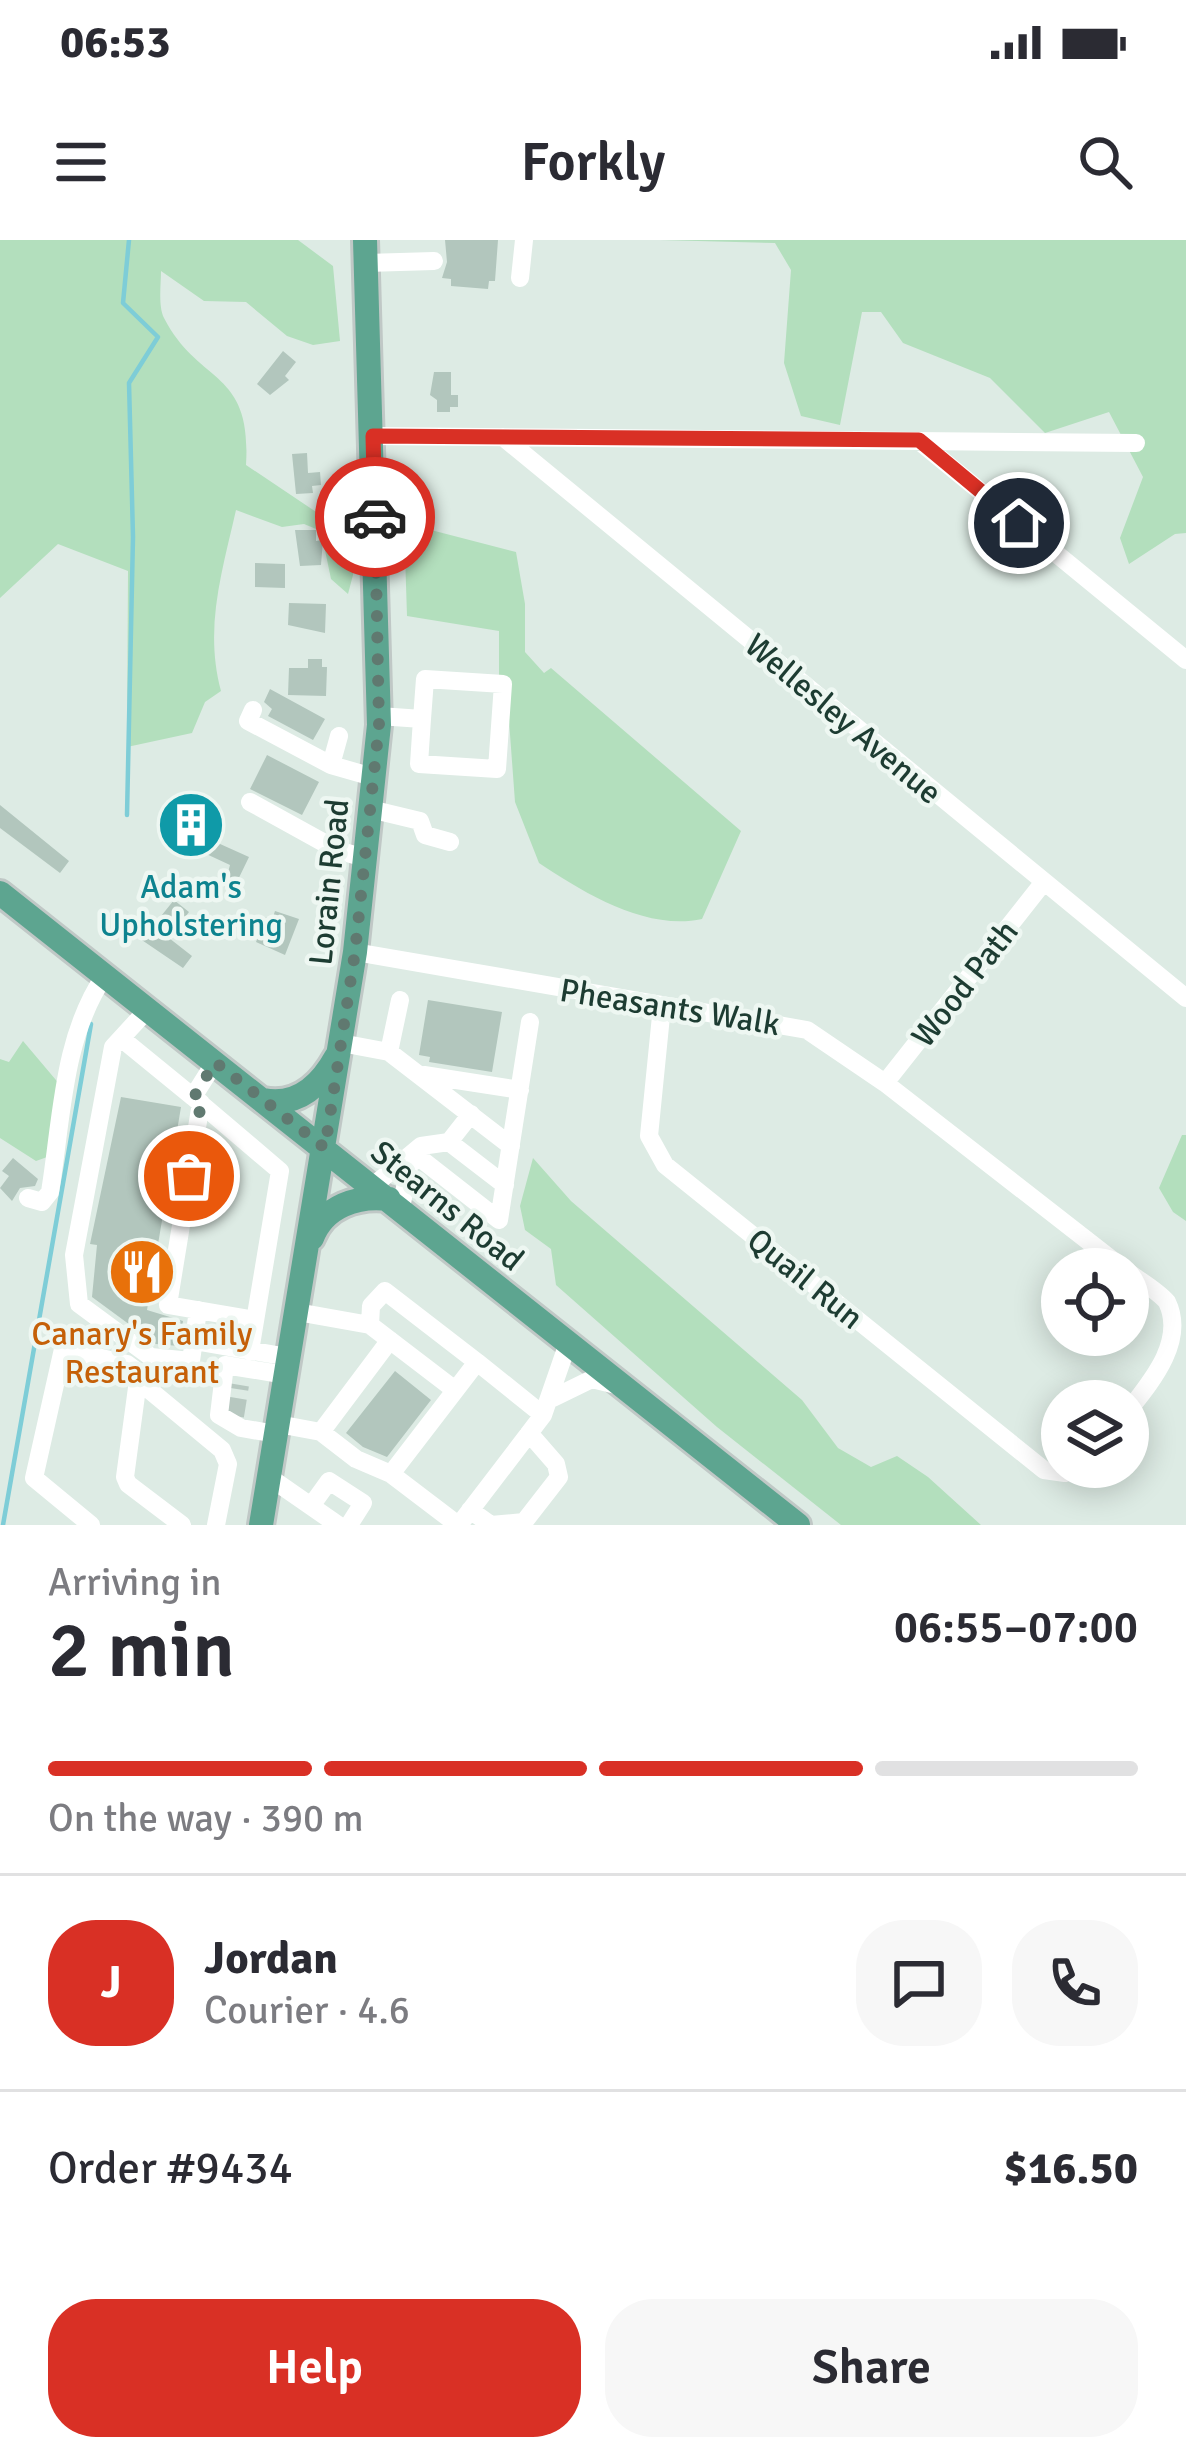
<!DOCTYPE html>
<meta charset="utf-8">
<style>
:root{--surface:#fff;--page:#f7f7f7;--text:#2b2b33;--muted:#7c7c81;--line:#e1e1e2;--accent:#d93025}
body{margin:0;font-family:Signika,sans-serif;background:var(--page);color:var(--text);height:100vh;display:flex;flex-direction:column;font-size:45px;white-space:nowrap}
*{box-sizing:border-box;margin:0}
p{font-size:39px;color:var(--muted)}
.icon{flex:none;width:66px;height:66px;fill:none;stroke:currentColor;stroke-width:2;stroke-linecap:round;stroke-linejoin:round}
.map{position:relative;height:1285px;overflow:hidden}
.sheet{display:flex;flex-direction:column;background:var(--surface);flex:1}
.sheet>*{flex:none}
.fabs{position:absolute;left:1041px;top:1008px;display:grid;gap:24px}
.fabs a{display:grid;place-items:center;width:108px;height:108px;border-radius:50%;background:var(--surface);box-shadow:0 6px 30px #0003;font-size:60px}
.pin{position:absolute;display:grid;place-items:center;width:102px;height:102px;color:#fff;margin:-51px;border:6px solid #fff;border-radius:50%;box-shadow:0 3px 12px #0007}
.courier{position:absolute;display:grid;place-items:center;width:120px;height:120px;margin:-60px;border:9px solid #d93025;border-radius:50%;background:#fff;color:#222;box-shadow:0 3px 15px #0007}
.headline em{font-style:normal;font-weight:600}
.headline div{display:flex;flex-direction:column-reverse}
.headline{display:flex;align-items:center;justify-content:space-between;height:204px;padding:0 48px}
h1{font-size:78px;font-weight:600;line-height:90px}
.bar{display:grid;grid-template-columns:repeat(4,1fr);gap:18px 12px;align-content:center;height:144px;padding:0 48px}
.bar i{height:15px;border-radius:9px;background:var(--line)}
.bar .on{background:var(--accent)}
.bar p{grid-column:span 4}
.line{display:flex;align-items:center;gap:30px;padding:0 48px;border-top:3px solid var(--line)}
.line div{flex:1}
.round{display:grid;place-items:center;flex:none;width:126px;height:126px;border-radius:48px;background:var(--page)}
.cta{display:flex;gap:24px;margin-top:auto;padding:24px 48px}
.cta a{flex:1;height:138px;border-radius:48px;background:var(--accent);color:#fff;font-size:48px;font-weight:600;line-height:138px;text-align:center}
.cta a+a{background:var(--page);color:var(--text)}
.status{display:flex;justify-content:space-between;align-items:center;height:84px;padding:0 60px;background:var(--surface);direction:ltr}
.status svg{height:33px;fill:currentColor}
header{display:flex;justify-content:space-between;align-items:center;height:156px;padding:0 48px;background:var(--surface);font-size:54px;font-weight:600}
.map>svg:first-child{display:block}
.green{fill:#b3dfbd}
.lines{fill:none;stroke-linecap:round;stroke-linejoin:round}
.stream{stroke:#7ecdd7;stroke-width:4.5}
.building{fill:#b2c6bd}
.minor-tunnel{stroke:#b7c8c0;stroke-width:18;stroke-dasharray:18 9;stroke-linecap:butt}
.major-casing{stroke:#c0c8c6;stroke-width:30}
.minor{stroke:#fff;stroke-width:18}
.major{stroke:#5da590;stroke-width:24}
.done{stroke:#607970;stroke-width:12;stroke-dasharray:0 21.6}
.route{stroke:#d93025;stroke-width:15}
.labels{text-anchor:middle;stroke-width:9;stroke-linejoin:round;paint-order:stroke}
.street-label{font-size:33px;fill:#1d3c32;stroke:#eef7f2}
.culture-label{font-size:33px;fill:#0d838f;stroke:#eef7f2}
.food-label{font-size:33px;fill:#c56008;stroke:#eef7f2}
</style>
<div class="status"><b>06:53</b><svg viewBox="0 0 49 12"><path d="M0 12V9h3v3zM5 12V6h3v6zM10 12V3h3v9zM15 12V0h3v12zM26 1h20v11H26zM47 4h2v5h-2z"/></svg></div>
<header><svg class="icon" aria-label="menu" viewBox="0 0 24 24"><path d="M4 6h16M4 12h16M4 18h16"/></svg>Forkly<svg class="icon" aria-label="search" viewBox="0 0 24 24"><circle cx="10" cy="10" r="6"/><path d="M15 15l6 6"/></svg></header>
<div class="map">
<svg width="1186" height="1285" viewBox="0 0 1186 1285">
<rect width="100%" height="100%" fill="#ddebe4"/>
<path class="green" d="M 0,0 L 298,0 L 333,26 L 340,101 L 313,105 L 287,96 L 246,62 L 204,61 L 161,31 C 161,45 158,66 164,78 C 199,146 252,128 246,225 L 352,296 L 353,335 L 348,354 L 331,339 L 321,291 L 304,284 L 282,287 L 236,270 C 222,332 204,388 221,451 L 205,462 L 192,493 L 127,507 L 128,331 L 58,304 L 0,358 Z
M 660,0 L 1186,0 L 1186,293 L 1175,294 L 1129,324 L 1120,298 L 1143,237 L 1109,172 L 1045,193 L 990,138 L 903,103 L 881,72 L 862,72 L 840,185 L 801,176 L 784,123 L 791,30 L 775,3 Z
M 404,283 L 516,312 L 525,364 L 525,412 L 544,433 L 551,428 L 741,591 L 702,679 C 646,691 584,653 539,623 L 515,562 L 506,440 L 499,438 L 499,391 L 407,376 Z
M 23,801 L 61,846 L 50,916 L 36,921 L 0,898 L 0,819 L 9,822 Z
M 1182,895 L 1186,895 L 1186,981 L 1173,972 L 1159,948 Z
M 533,918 L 571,961 L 802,1160 L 838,1208 L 871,1227 L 897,1216 L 928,1237 L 981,1285 L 841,1285 L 717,1187 L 556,1045 L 551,1009 L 525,990 L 520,966 Z"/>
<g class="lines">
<path class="stream" d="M 127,575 L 133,297 L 129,143 L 158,97 L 123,63 L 129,0
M 3,1285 L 91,784"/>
</g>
<path class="building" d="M 445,0 L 498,0 L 495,41 L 489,41 L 488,49 L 451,46 L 451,39 L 442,38 L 447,22 Z
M 283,111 L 296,122 L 285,136 L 289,140 L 270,155 L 257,144 Z
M 434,132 L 451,132 L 451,155 L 458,155 L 458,167 L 450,167 L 450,172 L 437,172 L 437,160 L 430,155 Z
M 307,213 L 308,233 L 320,232 L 321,245 L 312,246 L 313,253 L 296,254 L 292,214 Z
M 295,290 L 316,290 L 316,301 L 323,300 L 321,325 L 300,326 Z
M 255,323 L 285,324 L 285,348 L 255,347 Z
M 289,363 L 326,364 L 325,393 L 288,385 Z
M 308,419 L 322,419 L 322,427 L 327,427 L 326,456 L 288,455 L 289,428 L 308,428 Z
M 270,449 L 325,479 L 313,500 L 268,476 L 272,469 L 264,462 Z
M 267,515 L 319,542 L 302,575 L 250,549 Z
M 0,565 L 69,621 L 60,633 L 0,588 Z
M 209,599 L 249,617 L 233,650 L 224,647 L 230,625 L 202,612 Z
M 174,660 L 189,672 L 169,698 L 192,716 L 183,728 L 130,692 L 142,677 L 153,686 Z
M 275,671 L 299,679 L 285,715 L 256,702 L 266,677 L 272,680 Z
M 428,760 L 502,772 L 492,832 L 429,822 L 430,817 L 419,815 Z
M 121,857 L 181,867 L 147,1070 L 183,1081 L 179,1106 L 156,1104 L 92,1057 L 97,1005 L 90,1004 Z
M 13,918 L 38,939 L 35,946 L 20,948 L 12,961 L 0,948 L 9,936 L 2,931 Z
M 395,1131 L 431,1160 L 387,1217 L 363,1207 L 346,1193 Z"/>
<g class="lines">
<path class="minor-tunnel" d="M 235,1176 L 240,1145"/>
<defs>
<path id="major" d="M 0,653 L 798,1285
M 263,860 C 297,867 320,846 336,817
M 312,998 C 324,966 358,955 389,959
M 261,1285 L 355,712 L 379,485 L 365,0"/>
</defs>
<use href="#major" class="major-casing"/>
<path class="minor" d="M 366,23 L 434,21
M 520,38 L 524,0
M 373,196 L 1136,203
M 503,197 L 1186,758
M 919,201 L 1186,420
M 253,470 L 248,481 L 331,525
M 379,476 L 422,479 L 419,524 L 497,529 L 503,444 L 425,439 L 422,479
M 339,496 L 331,525 L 373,537
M 250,562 L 337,610 L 365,618
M 370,569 L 420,581 L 425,595 L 450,602
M 355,712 L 807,790 L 885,843 L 1124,1029
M 662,766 L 649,896 L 665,925 L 1044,1230 L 1065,1233 L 1082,1227
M 148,769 L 113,807 L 74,1015 L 79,1064 L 151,1117 L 191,1121 L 198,1070
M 122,799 L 193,857
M 341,803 L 389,812 L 511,906
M 389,812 L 400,760
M 215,822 L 193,857 L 280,931 L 250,1111
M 424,835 L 520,850
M 885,843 L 1043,643
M 201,863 L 168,1065 L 255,1080
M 449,902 L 505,945
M 411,917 L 421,919 L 499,980 L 530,782
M 373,946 L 421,906 L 449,902 L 471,874
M 28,958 L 42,962 L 50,952 C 62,879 62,798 105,735
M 401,968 L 411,917
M 1128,1032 C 1140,1041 1158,1051 1167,1062 C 1186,1101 1151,1142 1128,1171
M 297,1072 L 370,1085 L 455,1150
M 370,1085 L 371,1066 L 385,1051 L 477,1122 L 391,1234
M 194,1101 L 288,1117
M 477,1122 L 543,1175
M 141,1143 L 222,1210 L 228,1224 L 216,1285
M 553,1158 L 592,1139 L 620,1146
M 278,1184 L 321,1192 L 356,1219 L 391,1234 L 458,1285
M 321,1192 L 390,1100
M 276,1194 L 241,1188 L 219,1175 L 225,1125 L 286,1135
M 269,1237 L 338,1285
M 311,1266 L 329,1241 L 363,1263 L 349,1285
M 470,1270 L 491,1285 L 524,1282 L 559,1237 L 556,1224 L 529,1193
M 91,1285 L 34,1238 L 63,1109 L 127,1124 L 139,1133 L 125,1237 L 128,1244 L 182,1285
M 459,1285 L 543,1175 L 568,1103"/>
<use href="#major" class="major"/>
</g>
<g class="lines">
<path class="done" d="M 189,936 L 201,863 L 194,857 L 215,822 L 325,908 L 355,712 L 379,485 L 375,277"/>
<path class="route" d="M 375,277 L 373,196 L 919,200 L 1019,283"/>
</g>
<defs>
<symbol id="building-disc" viewBox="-11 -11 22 22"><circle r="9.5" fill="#0f9aa8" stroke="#eef7f2"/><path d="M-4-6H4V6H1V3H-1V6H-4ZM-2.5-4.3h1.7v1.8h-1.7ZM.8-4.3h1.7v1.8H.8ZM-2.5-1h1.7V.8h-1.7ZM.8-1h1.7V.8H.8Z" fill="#fff"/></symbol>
<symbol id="restaurant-disc" viewBox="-11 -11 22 22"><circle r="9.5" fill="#e8710a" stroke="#eef7f2"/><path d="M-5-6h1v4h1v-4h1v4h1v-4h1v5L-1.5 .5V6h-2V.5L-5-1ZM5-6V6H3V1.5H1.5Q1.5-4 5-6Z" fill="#fff"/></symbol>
</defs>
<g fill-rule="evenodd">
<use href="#building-disc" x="153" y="547" width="76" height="76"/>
<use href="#restaurant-disc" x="104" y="994" width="76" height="76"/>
</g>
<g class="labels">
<g class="street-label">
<text transform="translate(844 478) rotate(40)" y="12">Wellesley Avenue</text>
<text transform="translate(328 642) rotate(-84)" y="12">Lorain Road</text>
<text transform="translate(964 743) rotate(-52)" y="12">Wood Path</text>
<text transform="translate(670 766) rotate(9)" y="12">Pheasants Walk</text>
<text transform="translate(448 965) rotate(39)" y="12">Stearns Road</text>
<text transform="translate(806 1038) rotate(39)" y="12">Quail Run</text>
</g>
<g class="culture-label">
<text x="191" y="658">Adam's<tspan x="191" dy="38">Upholstering</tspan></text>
</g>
<g class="food-label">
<text x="142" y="1105">Canary's Family<tspan x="142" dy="38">Restaurant</tspan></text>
</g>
</g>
</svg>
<div class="fabs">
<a><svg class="icon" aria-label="locate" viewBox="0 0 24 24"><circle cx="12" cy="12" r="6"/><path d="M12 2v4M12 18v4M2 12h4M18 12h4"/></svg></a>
<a><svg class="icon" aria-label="layers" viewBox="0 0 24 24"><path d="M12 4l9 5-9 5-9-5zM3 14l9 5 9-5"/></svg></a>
</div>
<div class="pin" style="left:189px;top:936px;background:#ea580c"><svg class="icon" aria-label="bag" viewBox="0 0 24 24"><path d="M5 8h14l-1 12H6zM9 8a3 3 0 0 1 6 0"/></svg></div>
<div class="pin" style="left:1019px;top:283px;background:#1f2937"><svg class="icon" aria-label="home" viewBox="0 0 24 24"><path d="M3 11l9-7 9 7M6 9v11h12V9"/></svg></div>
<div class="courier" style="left:375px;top:277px"><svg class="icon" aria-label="car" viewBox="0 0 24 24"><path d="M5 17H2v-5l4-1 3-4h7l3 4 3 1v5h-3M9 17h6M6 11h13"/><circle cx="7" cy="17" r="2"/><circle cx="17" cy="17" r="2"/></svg></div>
</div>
<section class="sheet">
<div class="headline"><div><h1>2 min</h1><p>Arriving in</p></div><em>06:55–07:00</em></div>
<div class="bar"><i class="on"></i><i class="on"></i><i class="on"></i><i></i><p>On the way · 390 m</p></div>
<div class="line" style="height:216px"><b class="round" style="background:var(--accent);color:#fff">J</b><div><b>Jordan</b><p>Courier · 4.6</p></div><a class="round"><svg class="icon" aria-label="chat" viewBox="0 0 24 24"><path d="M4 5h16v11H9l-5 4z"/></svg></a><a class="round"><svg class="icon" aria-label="phone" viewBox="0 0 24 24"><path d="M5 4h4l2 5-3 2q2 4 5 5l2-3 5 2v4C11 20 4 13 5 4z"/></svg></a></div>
<div class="line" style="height:156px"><div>Order #9434</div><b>$16.50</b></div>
<div class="cta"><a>Help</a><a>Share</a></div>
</section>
